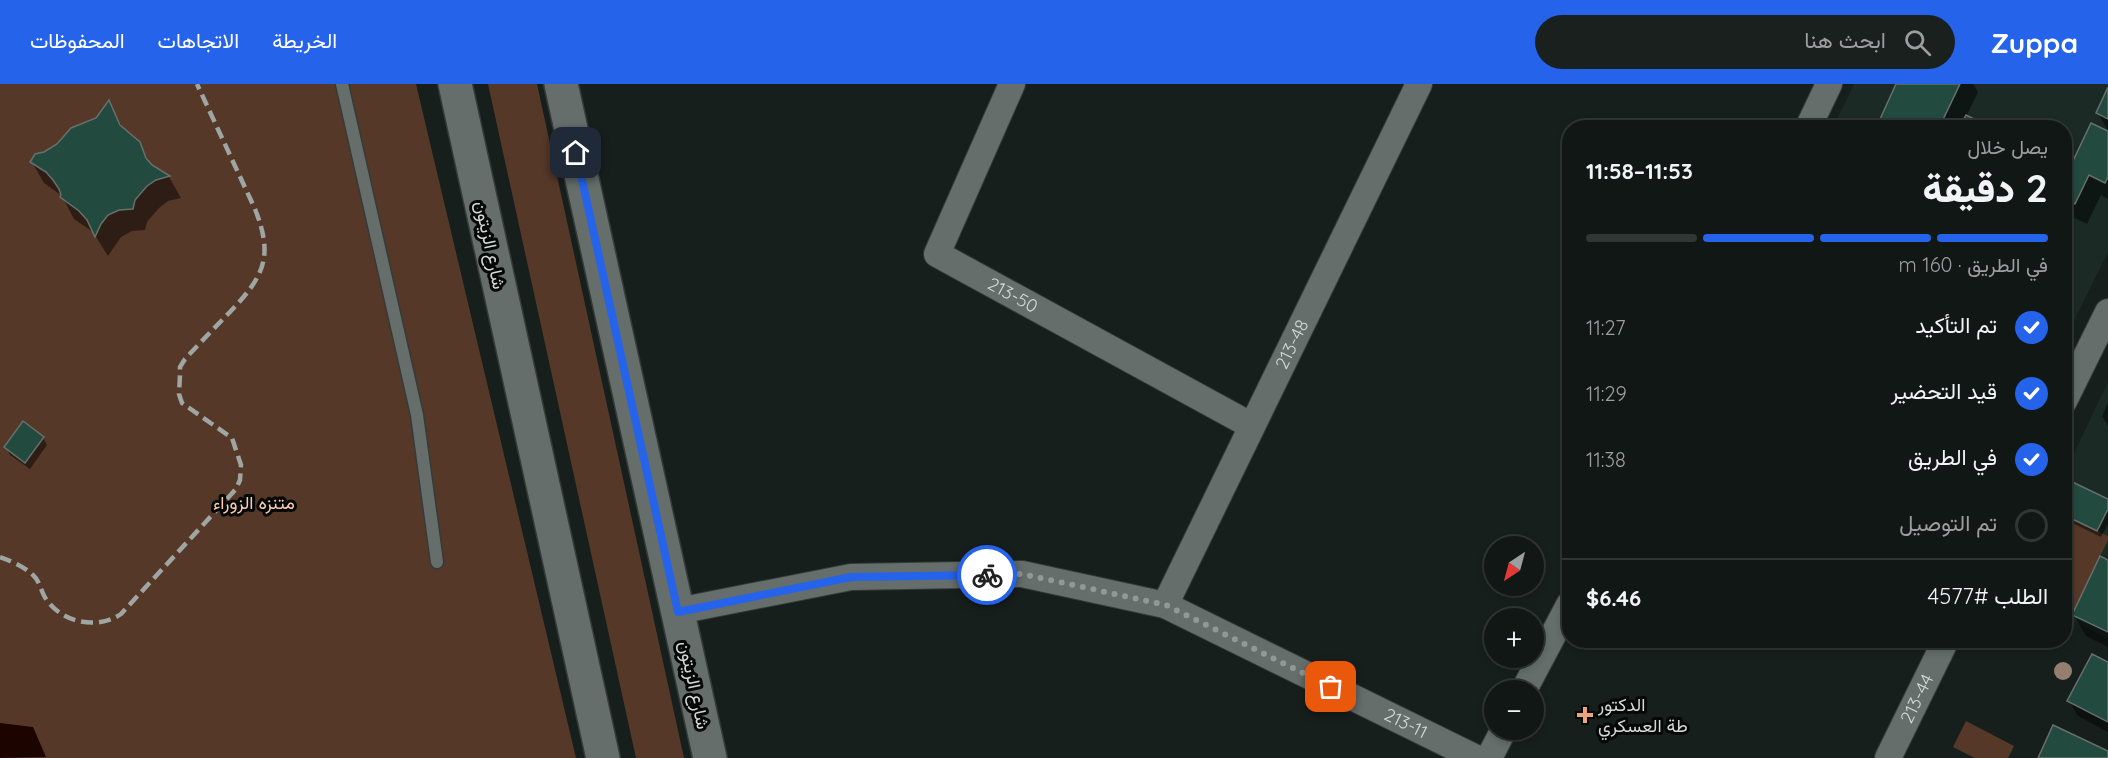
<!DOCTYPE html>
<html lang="ar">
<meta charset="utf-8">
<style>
:root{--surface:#111715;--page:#1a201e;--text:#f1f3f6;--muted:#9c9fa0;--line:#303634;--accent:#2563eb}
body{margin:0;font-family:Quicksand,Vazirmatn,sans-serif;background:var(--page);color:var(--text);direction:rtl;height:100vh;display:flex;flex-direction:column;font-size:22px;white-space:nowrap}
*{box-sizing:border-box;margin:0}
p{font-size:20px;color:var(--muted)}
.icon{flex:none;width:33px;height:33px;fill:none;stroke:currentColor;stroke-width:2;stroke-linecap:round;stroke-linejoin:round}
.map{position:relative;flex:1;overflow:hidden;direction:ltr}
.details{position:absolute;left:1562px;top:36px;width:510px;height:528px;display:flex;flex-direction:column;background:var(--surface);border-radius:24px;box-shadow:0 3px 9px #0003,0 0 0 2px var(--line);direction:rtl}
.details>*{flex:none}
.needle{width:39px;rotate:216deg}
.buttons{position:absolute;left:1484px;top:452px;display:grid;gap:12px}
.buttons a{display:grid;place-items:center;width:60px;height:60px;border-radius:50%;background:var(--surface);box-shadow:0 3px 9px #0003,0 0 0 2px var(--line);font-size:30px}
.pin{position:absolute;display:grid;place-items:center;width:51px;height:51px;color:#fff;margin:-26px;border-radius:12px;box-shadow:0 3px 9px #0006}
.courier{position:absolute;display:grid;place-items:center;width:60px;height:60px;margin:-30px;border:4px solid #2563eb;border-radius:50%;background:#fff;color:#222;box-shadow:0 2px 8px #0007}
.summary em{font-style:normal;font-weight:800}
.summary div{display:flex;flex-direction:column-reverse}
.summary{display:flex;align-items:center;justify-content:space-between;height:102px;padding:0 24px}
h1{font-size:39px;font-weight:800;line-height:45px}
.bar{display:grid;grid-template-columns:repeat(4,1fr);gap:9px 6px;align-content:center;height:72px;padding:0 24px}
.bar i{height:8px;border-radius:4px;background:var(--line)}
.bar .selected{background:var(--accent)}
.bar p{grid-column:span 4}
.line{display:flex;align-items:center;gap:15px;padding:0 24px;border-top:2px solid var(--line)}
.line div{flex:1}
ol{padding:0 24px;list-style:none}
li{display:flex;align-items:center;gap:18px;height:66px}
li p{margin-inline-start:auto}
li .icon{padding:6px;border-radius:50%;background:var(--accent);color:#fff;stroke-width:4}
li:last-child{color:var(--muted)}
li i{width:33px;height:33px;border:3px solid var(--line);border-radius:50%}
header{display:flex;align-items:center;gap:36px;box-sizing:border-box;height:84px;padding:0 30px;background:var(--accent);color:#fff}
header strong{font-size:28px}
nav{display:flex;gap:33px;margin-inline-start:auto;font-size:21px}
.search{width:420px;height:54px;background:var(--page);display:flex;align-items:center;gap:15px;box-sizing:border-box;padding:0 21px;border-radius:33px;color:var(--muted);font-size:22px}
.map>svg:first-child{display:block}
.built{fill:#1b2a25}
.green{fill:#553828}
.water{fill:#1c0500}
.shadow{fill:#0007}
.building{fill:#224a3e;stroke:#68706d;stroke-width:1.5}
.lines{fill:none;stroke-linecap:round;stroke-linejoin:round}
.service-casing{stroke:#363b39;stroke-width:15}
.minor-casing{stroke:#363b39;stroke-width:28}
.secondary-casing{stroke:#363b39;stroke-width:36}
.service{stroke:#656e6b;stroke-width:12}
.minor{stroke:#656e6b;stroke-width:26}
.secondary{stroke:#656e6b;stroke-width:33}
.rail{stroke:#9fa5a2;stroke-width:4.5;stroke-dasharray:12 6;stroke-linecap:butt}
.tree{fill:#947e6e}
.done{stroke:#929896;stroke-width:6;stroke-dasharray:0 10.8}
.route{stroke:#2563eb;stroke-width:8}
.poi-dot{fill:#efa378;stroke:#050807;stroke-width:2}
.labels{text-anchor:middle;stroke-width:6;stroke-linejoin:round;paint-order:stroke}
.street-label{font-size:18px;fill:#d4d9d7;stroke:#050807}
.park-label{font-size:18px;fill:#facbb2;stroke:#050807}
.poi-label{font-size:18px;fill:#d4d9d7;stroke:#050807;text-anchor:start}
</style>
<header>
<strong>Zuppa</strong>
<div class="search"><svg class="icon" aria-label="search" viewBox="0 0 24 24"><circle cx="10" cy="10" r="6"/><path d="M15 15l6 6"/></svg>ابحث هنا</div>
<nav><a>الخريطة</a><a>الاتجاهات</a><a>المحفوظات</a></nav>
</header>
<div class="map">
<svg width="2108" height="674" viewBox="0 0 2108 674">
<rect width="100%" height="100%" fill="#171f1c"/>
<path class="built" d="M 1854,0 L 2108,0 L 2108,168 L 2064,257 L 2064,44 L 1833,44 Z
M 2108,298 L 2108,555 L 2064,532 L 2064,390 Z"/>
<path class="green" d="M 0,0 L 416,0 L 576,674 L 0,674 Z
M 488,0 L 537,0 L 684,674 L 636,674 Z
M 2064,431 L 2108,452 L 2108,456 L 2070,535 L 2064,532 Z
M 1966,637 L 2014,662 L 2008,674 L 1975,674 L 1953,663 Z"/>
<path class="water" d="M 0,639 L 33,643 L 46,673 L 0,674 Z"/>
<path class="shadow" d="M 1898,0 L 1973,0 L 1978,8 L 1966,33 L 1989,44 L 1877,44 Z
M 2108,6 L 2108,47 L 2098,29 Z
M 109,18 L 124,46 L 139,59 L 152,83 L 169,93 L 181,114 L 168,117 L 159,124 L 147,138 L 145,146 L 132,147 L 121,153 L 108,172 L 93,148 L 74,135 L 62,112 L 44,99 L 32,78 L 97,35 Z
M 2108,48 L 2108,115 L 2101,111 L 2087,140 L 2064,129 L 2064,80 L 2071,83 Z
M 2108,319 L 2108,342 L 2102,332 Z
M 43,354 L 47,361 L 30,385 L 10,371 L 6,363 Z
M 2064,396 L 2108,417 L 2108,440 L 2101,453 L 2064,435 Z
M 2108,478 L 2108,563 L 2086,552 L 2074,531 Z
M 2108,580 L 2108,648 L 2078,632 L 2069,617 Z"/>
<path class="building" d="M 1896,0 L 1960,0 L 1939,44 L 1876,44 Z
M 2108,3 L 2108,35 L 2096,29 Z
M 109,16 L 120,41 L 140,58 L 146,74 L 152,81 L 170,92 L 156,96 L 147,102 L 135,116 L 133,125 L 119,126 L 108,131 L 101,140 L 95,153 L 87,136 L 79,127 L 60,113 L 61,111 L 59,105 L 53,96 L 46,88 L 30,78 L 35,70 L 44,68 L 57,60 L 71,44 L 96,34 Z
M 1966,31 L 1992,44 L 1959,44 Z
M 2091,39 L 2108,47 L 2108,93 L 2105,99 L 2089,91 L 2075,120 L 2064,114 L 2064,78 L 2071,81 Z
M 23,337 L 44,353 L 25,379 L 4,363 Z
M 2064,394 L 2108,415 L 2108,425 L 2097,447 L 2064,431 Z
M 2100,472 L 2108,476 L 2108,548 L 2072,531 Z
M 2092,570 L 2108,578 L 2108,638 L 2067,617 Z
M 2053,641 L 2108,667 L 2108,674 L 2038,674 Z"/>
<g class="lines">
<defs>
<path id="service" d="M 342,0 L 417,331 L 437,478"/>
<g id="minor">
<path id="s1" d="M 1012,0 L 937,170 L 1252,342"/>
<path d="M 1808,44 L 1829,0"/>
<path d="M 2064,317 L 2108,228"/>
<path id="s2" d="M 1165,521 L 1419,0"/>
<path id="s3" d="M 678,527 L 851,493 L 1022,490 L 1165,521 L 1476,674"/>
<path d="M 1524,606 L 1569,521"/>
<path d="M 1489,674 L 1504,645"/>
<path id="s4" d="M 1888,674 L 1946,556"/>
</g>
<path id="secondary" d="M 455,0 L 603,674
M 561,0 L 710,674"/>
</defs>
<use href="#service" class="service-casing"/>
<use href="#minor" class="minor-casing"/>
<use href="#secondary" class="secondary-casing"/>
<use href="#service" class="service"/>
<use href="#minor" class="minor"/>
<use href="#secondary" class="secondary"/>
<path class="rail" d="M 0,473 C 11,477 25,483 33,491 C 40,497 41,508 46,515 C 62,539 98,546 121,530 L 236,405 L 240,396 L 241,381 L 232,354 L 182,319 L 179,310 L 180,291 L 180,283 L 185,275 C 200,259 215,243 230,228 C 264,192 274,173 255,125 L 197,0"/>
</g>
<circle class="tree" cx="2063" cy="587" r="9"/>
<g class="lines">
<path class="done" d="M 987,491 L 1022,490 L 1166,521 L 1331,603"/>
<path class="route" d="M 576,69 L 678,528 L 851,493 L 987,491"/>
</g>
<path class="poi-dot" d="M1582 622h6v6h6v6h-6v6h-6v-6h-6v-6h6z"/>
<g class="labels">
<g class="street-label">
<text transform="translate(490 161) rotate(78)" y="6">شارع الزيتون</text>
<text dy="6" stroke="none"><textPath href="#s1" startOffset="272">213-50</textPath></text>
<text dy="6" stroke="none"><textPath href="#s2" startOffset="290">213-48</textPath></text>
<text transform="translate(694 601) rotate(78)" y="6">شارع الزيتون</text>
<text dy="6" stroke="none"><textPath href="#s4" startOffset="66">213-44</textPath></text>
<text dy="6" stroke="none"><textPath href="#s3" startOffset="762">213-11</textPath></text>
</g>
<g class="park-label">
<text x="254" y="425">متنزه الزوراء</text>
</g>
<g class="poi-label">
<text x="1598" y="627">الدكتور<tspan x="1598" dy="21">طة العسكري</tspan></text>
</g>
</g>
</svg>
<div class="buttons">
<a><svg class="needle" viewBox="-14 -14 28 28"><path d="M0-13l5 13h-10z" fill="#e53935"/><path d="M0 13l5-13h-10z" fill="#9c9fa0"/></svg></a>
<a>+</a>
<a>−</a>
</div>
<div class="pin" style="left:1331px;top:603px;background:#ea580c"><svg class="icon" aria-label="bag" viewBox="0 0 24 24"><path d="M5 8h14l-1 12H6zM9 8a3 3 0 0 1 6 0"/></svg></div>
<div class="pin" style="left:576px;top:69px;background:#1f2937"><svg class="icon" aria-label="home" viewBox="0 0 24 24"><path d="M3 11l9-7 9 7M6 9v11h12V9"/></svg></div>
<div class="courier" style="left:987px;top:491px"><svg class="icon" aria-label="bike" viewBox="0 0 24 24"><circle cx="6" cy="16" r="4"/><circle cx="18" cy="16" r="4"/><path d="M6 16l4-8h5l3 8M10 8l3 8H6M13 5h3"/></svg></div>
<section class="details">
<div class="summary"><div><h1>2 دقيقة</h1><p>يصل خلال</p></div><em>11:53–11:58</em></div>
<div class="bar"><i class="selected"></i><i class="selected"></i><i class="selected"></i><i></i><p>في الطريق · 160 m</p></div>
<ol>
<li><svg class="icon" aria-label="check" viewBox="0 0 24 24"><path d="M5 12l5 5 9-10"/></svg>تم التأكيد<p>11:27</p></li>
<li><svg class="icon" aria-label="check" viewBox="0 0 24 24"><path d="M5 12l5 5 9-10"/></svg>قيد التحضير<p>11:29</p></li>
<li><svg class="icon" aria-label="check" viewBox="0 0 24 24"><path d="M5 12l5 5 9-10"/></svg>في الطريق<p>11:38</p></li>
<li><i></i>تم التوصيل</li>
</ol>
<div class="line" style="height:78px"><div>الطلب #4577</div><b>$6.46</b></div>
</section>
</div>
